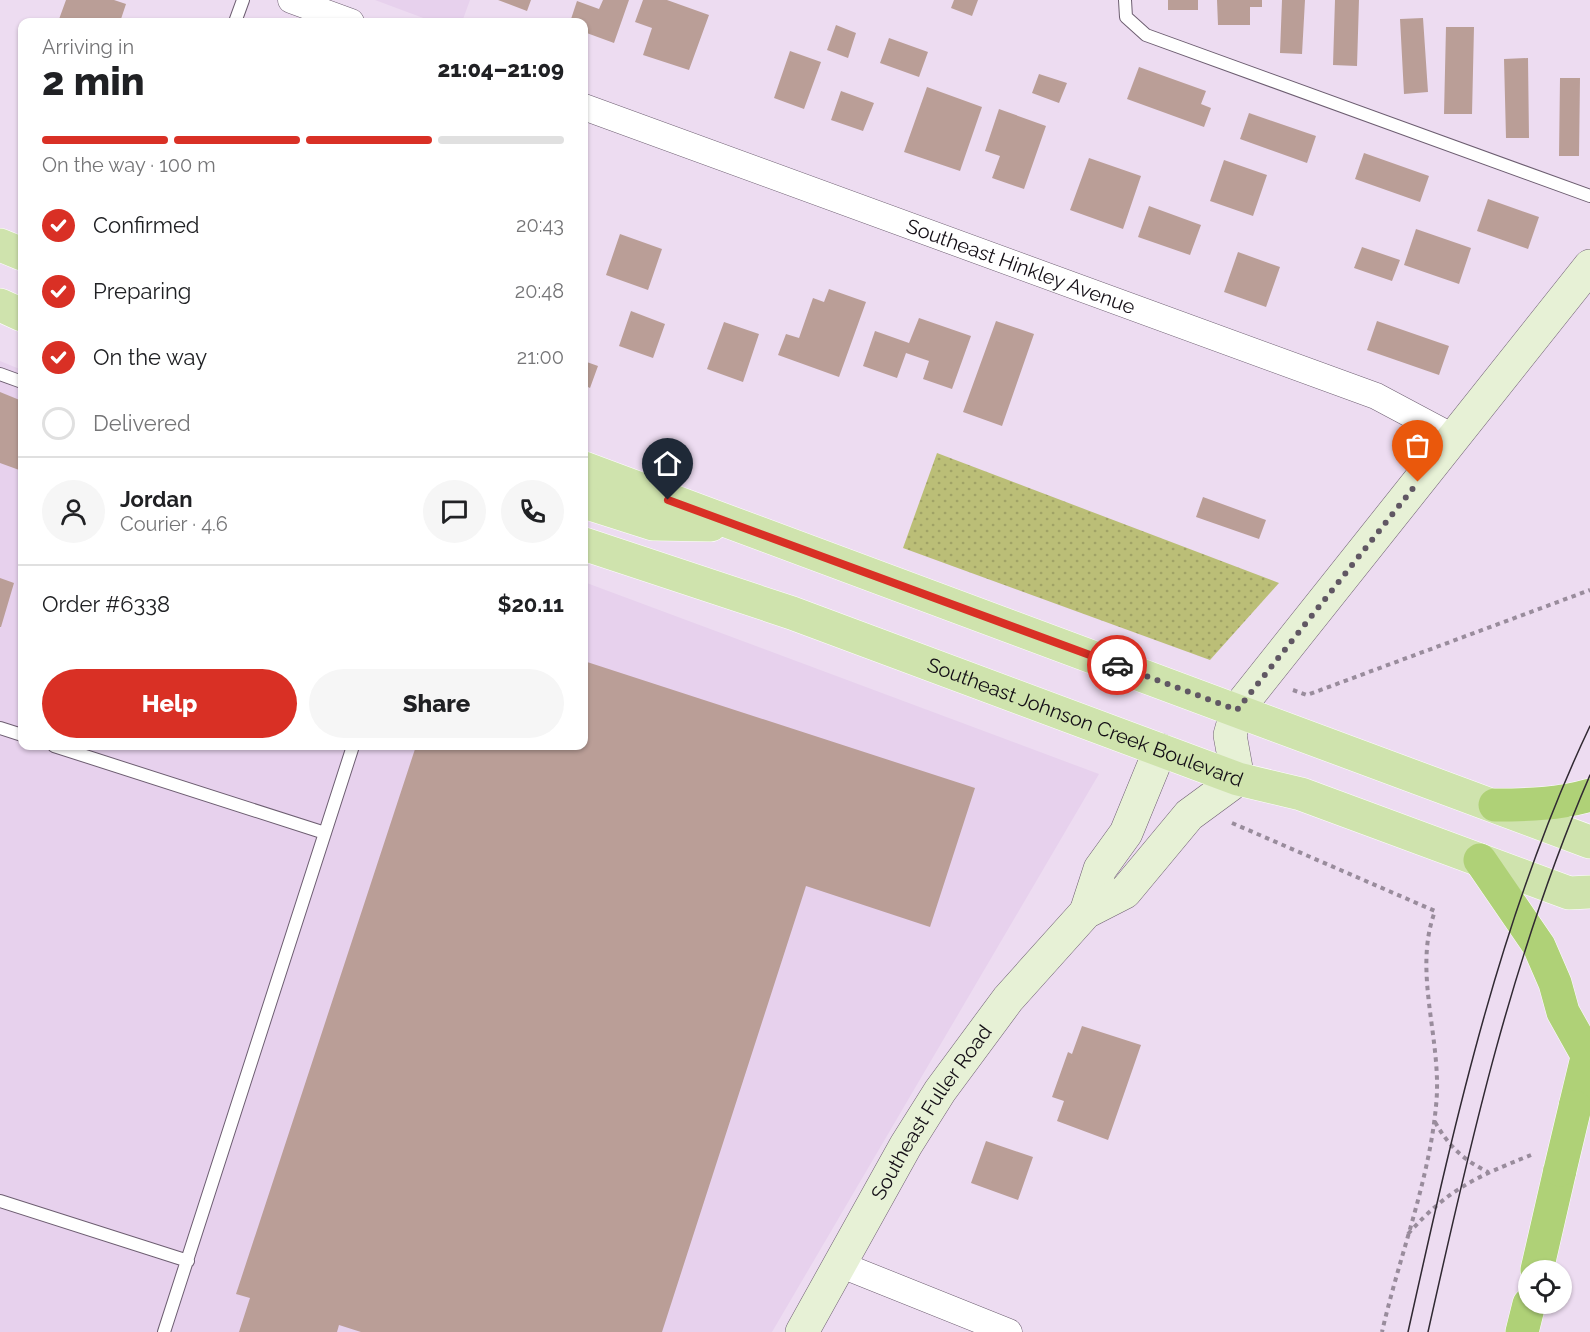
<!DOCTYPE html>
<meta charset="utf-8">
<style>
:root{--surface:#fff;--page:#f6f6f6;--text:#202124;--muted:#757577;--line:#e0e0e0;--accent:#d93025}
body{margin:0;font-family:Raleway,sans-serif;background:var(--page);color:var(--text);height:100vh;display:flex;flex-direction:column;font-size:22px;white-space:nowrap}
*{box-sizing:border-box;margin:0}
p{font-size:20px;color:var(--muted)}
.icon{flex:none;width:33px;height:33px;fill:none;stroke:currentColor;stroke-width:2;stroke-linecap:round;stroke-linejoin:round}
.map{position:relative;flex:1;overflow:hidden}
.drawer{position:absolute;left:18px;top:18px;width:570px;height:732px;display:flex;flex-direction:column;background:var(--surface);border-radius:12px;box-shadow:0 2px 4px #0004}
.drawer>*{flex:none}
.controls{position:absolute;left:1518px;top:1260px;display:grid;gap:12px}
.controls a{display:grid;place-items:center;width:54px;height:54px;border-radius:50%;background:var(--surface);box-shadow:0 2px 4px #0004;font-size:30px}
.pin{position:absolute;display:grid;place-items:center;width:51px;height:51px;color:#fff;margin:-62px -26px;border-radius:50% 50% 50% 0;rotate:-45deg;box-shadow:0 0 6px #0007}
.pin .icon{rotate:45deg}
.courier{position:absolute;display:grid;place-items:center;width:60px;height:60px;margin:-30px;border:4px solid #d93025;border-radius:50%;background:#fff;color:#222;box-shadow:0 2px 8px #0007}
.head em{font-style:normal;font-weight:800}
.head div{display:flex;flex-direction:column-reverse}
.head{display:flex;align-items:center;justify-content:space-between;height:102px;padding:0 24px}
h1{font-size:39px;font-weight:800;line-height:45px}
.bar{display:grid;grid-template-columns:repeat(4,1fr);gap:9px 6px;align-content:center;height:72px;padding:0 24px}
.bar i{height:8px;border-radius:4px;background:var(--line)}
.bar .selected{background:var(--accent)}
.bar p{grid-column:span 4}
.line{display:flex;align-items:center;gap:15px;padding:0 24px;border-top:2px solid var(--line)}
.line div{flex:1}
.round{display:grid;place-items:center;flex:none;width:63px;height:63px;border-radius:32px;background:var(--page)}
ol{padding:0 24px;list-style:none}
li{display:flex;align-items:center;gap:18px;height:66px}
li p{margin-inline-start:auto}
li .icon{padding:6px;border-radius:50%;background:var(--accent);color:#fff;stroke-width:4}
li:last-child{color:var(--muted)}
li i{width:33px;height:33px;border:3px solid var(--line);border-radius:50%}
.cta{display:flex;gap:12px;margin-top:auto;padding:12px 24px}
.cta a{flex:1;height:69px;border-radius:36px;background:var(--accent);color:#fff;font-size:24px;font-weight:800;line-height:69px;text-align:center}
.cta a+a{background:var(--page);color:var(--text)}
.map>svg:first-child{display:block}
.built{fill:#e7d1ed}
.grass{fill:url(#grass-dots)}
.building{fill:#ba9e97}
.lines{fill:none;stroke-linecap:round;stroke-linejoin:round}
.lane-casing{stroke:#6d5e71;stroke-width:14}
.street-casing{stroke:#6d5e71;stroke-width:27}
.secondary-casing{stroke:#6d5e71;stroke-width:34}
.primary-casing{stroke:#fff;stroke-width:34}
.highway-casing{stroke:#fff;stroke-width:34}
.path{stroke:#998c9c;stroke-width:4;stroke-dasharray:4.5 4.5;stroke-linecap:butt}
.lane{stroke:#fff;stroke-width:12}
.street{stroke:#fff;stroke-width:26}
.secondary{stroke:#e7f1d6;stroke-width:33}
.primary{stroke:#cfe3ad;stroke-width:33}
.highway{stroke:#afd177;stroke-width:33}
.tram{stroke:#302932;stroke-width:1.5}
.highway-bridge-casing{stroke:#fff;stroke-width:34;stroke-linecap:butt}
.highway-bridge{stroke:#afd177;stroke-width:33}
.done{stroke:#605763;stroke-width:6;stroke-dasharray:0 10.8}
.route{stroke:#d93025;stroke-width:8}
.labels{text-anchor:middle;stroke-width:5;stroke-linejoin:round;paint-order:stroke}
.street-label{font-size:20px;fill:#140f16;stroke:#eddcf1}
</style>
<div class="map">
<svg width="1590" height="1332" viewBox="0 0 1590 1332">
<defs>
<pattern id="grass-dots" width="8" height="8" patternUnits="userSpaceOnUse" patternTransform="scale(1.5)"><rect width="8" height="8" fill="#bbbe77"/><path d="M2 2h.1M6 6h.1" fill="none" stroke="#a0a266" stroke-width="1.8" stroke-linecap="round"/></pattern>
</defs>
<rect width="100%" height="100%" fill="#eddcf1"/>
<path class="built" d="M 375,0 L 470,0 L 462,22 L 434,22 Z
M 0,361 L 22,370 L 22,746 L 584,746 L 584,582 L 1099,774 L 772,1332 L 0,1332 Z"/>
<path class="grass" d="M 937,453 L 1279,583 L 1210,660 L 903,548 Z"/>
<path class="building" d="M 66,0 L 114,0 L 126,4 L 120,22 L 58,22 Z
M 498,0 L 531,0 L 527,11 Z
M 603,0 L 629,0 L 614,43 L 584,32 L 584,22 L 570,22 L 577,1 L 599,9 Z
M 643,0 L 667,0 L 709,15 L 689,70 L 643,55 L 652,28 L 635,22 Z
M 954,0 L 978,0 L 972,16 L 951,8 Z
M 1168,0 L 1198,0 L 1198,10 L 1168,10 Z
M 1217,0 L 1262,0 L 1262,7 L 1250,7 L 1250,25 L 1218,25 Z
M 1282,0 L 1305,0 L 1302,54 L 1280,53 Z
M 1335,0 L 1359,0 L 1357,66 L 1333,65 Z
M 1423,18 L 1428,92 L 1404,94 L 1400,19 Z
M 836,25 L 856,33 L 848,58 L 827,50 Z
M 1446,27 L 1474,27 L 1472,114 L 1444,114 Z
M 889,38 L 928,52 L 919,77 L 880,63 Z
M 790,51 L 821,62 L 804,109 L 774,98 Z
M 1528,58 L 1529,138 L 1506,138 L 1504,59 Z
M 1139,67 L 1206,91 L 1201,104 L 1211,108 L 1204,127 L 1127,99 Z
M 1039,74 L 1067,83 L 1059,103 L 1032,93 Z
M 1560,78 L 1580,78 L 1579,156 L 1559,156 Z
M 927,87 L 982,107 L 960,171 L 904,152 Z
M 841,91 L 874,103 L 863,131 L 831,120 Z
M 999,109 L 1046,126 L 1024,189 L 992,178 L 1000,156 L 985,151 Z
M 1249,113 L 1316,136 L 1307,163 L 1240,139 Z
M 1364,153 L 1429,176 L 1420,202 L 1355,179 Z
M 1089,158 L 1141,176 L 1123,229 L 1070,210 Z
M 1224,160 L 1267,175 L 1253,216 L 1210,201 Z
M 1488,199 L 1539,217 L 1528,249 L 1477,231 Z
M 1149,206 L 1201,225 L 1190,255 L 1138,237 Z
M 1416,229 L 1471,248 L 1459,284 L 1404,265 Z
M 620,234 L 662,249 L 648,290 L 606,275 Z
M 1362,247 L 1400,260 L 1392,281 L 1354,268 Z
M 1238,252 L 1280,267 L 1266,307 L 1224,292 Z
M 829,289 L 866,302 L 839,377 L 778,355 L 786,334 L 799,338 L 813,298 L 824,302 Z
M 631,311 L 665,324 L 653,358 L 619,346 Z
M 919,318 L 971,336 L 952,389 L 923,379 L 929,361 L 906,353 L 897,378 L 863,366 L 875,331 L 909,343 Z
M 996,321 L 1034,334 L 1002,426 L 963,412 Z
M 1377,321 L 1449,346 L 1439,375 L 1367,350 Z
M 724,322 L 759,334 L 743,382 L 707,369 Z
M 584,361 L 598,366 L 590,388 L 584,385 Z
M 0,392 L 22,401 L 22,471 L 0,463 Z
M 1203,497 L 1266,520 L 1259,539 L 1196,517 Z
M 0,578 L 14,583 L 1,627 L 0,627 Z
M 584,661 L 975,788 L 930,927 L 806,886 L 662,1332 L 361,1332 L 339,1325 L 337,1332 L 239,1332 L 250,1298 L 236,1294 L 416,746 L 584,746 Z
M 1082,1026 L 1141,1045 L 1108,1140 L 1057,1121 L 1064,1101 L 1052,1097 L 1068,1052 L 1072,1054 Z
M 986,1141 L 1033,1157 L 1018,1200 L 971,1183 Z"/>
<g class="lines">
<defs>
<path id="lane" d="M 1125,0 L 1126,17 L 1146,35 L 1590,196
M 235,22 L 243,0
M 0,374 L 22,382
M 0,728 L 22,735
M 54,746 L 325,833
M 0,1201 L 188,1261
M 164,1332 L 353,746"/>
<g id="street">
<path d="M 291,0 L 351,22"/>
<path id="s1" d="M 584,107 L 1376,396 L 1453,437"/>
<path d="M 839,1264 L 1009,1332"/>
</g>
<g id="secondary">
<path d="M 1086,912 L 1100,869 L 1126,833 L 1160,750"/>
<path id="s2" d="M 802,1332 L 906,1145 L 940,1091 L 1008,999 L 1086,912 L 1125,892 L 1189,815 L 1238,779 L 1230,735 L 1237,710 L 1590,266"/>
</g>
<g id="primary">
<path d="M 0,245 L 22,254"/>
<path d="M 0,305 L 22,315"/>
<path d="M 584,468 L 1590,842"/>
<path d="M 584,502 L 653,524 L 711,525"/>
<path id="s3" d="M 584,544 L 792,613 L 1238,779 L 1301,794 L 1569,893 L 1590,892"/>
</g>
<path id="highway" d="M 1495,805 C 1528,805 1559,804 1590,795
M 1480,860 L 1539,946 L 1555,983 L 1563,1012 L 1587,1055
M 1575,1107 L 1590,1045
M 1537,1270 L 1560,1170
M 1522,1332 L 1529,1304"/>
</defs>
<use href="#lane" class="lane-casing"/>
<use href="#street" class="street-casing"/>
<use href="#secondary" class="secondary-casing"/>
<use href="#primary" class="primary-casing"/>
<use href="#highway" class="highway-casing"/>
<path class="path" d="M 1293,690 L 1307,695 L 1590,590
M 1232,823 L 1435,911 C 1412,973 1443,1041 1436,1106 C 1429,1182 1399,1257 1382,1332
M 1435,1122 C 1448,1145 1463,1160 1488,1172
M 1408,1234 C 1448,1189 1476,1177 1531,1155"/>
<use href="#lane" class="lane"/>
<use href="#street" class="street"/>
<use href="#secondary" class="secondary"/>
<use href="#primary" class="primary"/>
<use href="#highway" class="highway"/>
<path class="tram" d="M 1408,1332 C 1454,1126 1499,918 1590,726
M 1428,1332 C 1470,1143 1513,953 1590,775"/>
<defs>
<path id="highway-bridge" d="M 1560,1170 L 1575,1107"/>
</defs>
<use href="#highway-bridge" class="highway-bridge-casing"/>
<use href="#highway-bridge" class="highway-bridge"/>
</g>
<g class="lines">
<path class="done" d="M 1117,665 L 1237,710 L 1418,482"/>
<path class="route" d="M 668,500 L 1117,665"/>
</g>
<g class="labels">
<g class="street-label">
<text dy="7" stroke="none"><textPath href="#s1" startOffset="465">Southeast Hinkley Avenue</textPath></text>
<text dy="7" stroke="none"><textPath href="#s3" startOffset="532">Southeast Johnson Creek Boulevard</textPath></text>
<text dy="7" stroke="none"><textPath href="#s2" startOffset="255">Southeast Fuller Road</textPath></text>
</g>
</g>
</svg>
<div class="controls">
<a><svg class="icon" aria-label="locate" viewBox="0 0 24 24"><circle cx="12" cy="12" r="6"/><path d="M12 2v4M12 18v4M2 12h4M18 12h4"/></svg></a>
</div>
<div class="pin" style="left:1418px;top:482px;background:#ea580c"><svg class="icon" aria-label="bag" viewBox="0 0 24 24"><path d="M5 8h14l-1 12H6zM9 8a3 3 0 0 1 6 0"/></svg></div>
<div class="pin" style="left:668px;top:500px;background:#1f2937"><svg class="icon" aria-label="home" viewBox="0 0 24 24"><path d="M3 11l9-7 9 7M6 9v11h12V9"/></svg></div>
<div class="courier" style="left:1117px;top:665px"><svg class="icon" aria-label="car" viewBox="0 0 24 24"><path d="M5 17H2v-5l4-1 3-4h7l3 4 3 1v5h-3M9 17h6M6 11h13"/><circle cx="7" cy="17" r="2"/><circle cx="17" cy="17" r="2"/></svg></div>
<section class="drawer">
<div class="head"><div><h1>2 min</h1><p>Arriving in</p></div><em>21:04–21:09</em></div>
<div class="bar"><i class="selected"></i><i class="selected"></i><i class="selected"></i><i></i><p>On the way · 100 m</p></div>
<ol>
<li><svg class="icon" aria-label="check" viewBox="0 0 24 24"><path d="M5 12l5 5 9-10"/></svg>Confirmed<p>20:43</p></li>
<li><svg class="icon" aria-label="check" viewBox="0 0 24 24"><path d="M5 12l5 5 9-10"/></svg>Preparing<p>20:48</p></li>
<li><svg class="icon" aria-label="check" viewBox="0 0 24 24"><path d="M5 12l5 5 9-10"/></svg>On the way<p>21:00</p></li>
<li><i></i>Delivered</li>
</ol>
<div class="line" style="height:108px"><a class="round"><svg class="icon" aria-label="person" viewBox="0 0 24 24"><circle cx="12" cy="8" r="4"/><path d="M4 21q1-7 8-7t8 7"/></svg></a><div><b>Jordan</b><p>Courier · 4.6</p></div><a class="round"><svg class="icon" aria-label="chat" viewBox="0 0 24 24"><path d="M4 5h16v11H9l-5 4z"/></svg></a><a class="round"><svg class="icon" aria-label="phone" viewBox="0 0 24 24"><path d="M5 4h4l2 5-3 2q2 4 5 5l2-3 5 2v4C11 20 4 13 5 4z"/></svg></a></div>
<div class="line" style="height:78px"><div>Order #6338</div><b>$20.11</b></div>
<div class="cta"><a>Help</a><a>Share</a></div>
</section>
</div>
